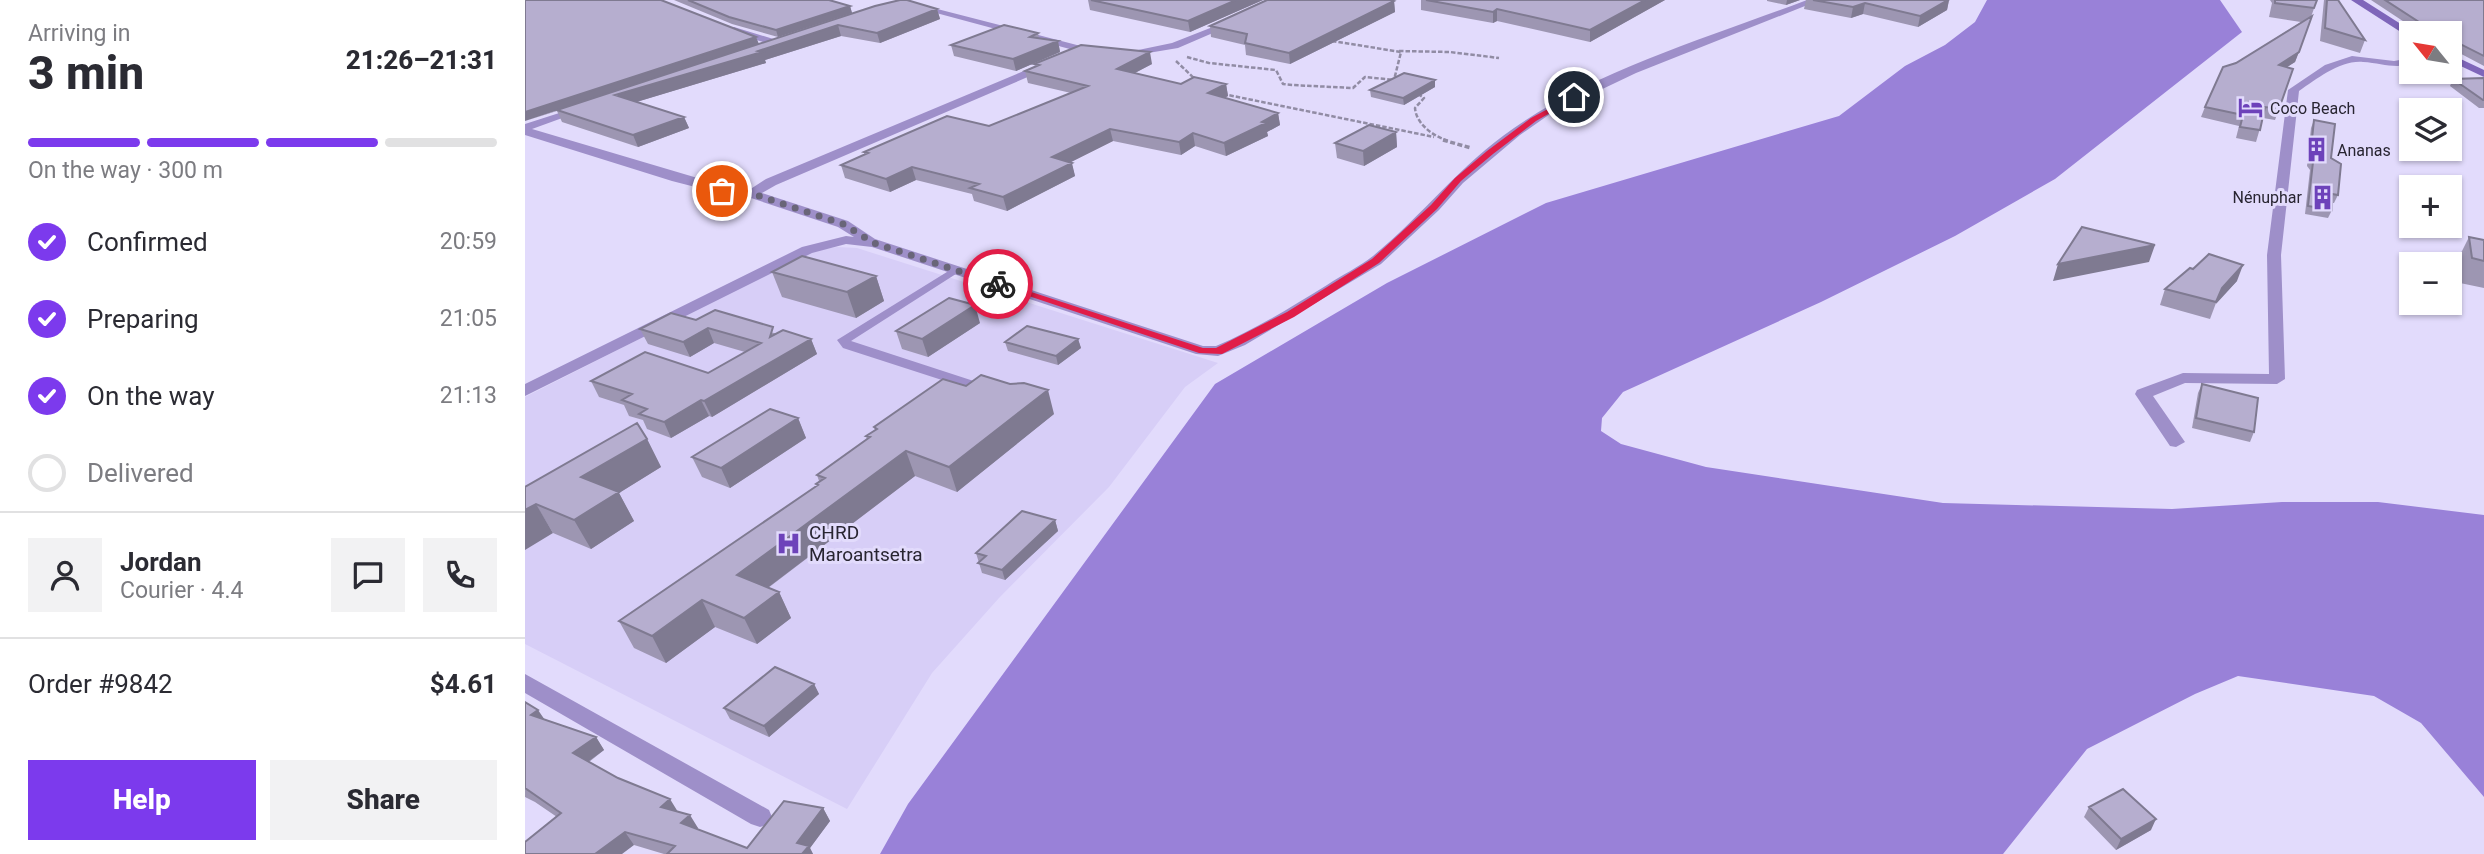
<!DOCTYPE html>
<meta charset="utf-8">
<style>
:root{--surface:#fff;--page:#f2f2f3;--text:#2b2b33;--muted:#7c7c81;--line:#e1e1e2;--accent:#7c3aed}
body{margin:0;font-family:Roboto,sans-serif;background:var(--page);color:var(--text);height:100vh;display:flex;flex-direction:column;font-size:26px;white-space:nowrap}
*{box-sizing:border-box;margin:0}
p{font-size:23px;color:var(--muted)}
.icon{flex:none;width:38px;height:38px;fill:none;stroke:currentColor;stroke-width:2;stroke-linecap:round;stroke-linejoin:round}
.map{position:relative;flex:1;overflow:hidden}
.side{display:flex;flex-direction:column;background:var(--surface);width:525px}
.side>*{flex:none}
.needle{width:46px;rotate:300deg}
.controls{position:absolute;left:1874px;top:21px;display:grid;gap:14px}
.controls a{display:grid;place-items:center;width:63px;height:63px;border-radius:0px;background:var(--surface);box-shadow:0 2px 5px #0004;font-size:35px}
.pin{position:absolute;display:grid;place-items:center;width:60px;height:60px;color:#fff;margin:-30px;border:4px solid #fff;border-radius:50%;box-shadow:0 2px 7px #0007}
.courier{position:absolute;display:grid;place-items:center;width:70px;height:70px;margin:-35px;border:5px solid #e11d48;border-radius:50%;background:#fff;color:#222;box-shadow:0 2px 9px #0007}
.overview em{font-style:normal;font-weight:800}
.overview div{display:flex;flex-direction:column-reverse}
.overview{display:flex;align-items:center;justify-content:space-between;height:119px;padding:0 28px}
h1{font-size:46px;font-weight:800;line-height:52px}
.bar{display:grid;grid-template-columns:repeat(4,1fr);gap:10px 7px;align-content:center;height:84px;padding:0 28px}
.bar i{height:9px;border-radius:5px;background:var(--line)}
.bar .on{background:var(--accent)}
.bar p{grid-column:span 4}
.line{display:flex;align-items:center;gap:18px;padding:0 28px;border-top:2px solid var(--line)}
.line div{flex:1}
.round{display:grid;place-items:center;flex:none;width:74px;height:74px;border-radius:0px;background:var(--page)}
ol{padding:0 28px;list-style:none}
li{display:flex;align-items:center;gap:21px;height:77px}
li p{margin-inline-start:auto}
li .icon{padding:7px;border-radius:50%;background:var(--accent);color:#fff;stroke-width:4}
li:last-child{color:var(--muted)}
li i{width:38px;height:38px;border:4px solid var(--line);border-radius:50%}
.primary-button{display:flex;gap:14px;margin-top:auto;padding:14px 28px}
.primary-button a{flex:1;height:80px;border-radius:0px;background:var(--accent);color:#fff;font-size:28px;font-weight:800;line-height:80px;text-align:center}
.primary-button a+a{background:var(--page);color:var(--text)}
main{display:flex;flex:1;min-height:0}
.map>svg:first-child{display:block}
.built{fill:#d7cef7}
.water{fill:#9981d8}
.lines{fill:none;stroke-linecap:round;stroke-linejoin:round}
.path-far1{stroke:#918ca4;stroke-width:2.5;stroke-dasharray:4.5 2;stroke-linecap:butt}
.path{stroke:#918ca4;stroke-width:3.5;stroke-dasharray:5 2.5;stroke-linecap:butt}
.lane{fill:#9e8fc9;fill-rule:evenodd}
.street{fill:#9e8fc9;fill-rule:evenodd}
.secondary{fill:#7f66ba;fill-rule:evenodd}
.wall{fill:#9d96b2}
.shaded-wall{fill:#7f7a91}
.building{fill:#b6aecf;stroke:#7f7a91;stroke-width:2}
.route{fill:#e11d48}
.done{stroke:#696578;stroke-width:7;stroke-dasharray:0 12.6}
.labels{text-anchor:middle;stroke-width:6;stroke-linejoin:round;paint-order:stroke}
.far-poi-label{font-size:16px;fill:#282531;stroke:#e2dbfc;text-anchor:start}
.poi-label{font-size:19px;fill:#282531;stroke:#e2dbfc;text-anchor:start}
</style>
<main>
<section class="side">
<div class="overview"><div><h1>3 min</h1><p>Arriving in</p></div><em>21:26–21:31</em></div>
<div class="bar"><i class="on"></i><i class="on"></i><i class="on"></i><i></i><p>On the way · 300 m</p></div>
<ol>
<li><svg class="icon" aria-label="check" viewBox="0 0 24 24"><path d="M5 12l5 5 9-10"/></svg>Confirmed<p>20:59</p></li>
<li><svg class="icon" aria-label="check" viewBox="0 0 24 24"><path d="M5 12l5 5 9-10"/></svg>Preparing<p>21:05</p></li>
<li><svg class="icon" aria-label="check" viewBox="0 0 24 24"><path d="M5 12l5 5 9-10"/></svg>On the way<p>21:13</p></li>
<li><i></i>Delivered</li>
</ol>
<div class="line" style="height:126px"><a class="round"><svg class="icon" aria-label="person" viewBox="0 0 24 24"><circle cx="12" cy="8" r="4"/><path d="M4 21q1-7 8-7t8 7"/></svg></a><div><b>Jordan</b><p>Courier · 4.4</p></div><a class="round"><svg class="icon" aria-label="chat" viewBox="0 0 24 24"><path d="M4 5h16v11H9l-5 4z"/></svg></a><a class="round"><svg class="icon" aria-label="phone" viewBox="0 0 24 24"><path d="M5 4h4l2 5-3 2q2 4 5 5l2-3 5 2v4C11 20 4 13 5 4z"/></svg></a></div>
<div class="line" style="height:91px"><div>Order #9842</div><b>$4.61</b></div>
<div class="primary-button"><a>Help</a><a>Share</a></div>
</section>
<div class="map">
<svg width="1959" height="854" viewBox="0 0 1959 854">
<rect width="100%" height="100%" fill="#e2dbfc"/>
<path class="built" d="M 312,247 L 332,248 L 693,363 L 660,387 L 584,487 L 474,598 L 407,673 L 322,809 L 0,644 L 0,397 L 287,251 Z"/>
<path class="water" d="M 1462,0 L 1695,0 L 1717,32 L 1530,179 L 1430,236 L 1296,302 L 1098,392 L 1077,418 L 1076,431 L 1096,444 L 1181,467 L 1418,503 L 1647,509 L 1757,502 L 1853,502 L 1959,515 L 1959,797 L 1896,723 L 1849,696 L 1713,676 L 1670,694 L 1562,749 L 1478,854 L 355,854 L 383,804 L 690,384 L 862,283 L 1021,203 L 1314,116 L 1380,66 L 1420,45 L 1450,22 Z"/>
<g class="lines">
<path class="path-far1" d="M 807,41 L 876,52 L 869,80
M 874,51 L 925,52 L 974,58
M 662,57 L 684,63 L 751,70 L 758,84 L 767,85 L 828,88 L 840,77 L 870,80
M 651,61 L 672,81
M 698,94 L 909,137
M 893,94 L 899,98 L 890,108 C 891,124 909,137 924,141"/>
<path class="path" d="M 918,140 L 946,148"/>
<path class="lane" d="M 430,267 L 434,268 L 434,272 L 326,341 L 464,386 L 466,389 L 464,392 L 454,392 L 318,348 L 312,340 Z"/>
<path class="street" d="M 1282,0 L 1295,0 L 1111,73 L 1025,114 L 995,135 L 938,183 L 914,210 L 856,264 L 720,345 L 693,356 L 671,354 L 347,247 L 321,244 L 287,253 L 0,396 L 0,384 L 277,247 L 321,236 L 329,237 L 313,227 L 226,198 L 213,198 L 147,181 L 0,135 L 0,124 L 56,106 L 62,109 L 7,129 L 213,190 L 224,190 L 241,179 L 518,63 L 526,63 L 526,67 L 251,185 L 237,193 L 323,221 L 350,239 L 678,346 L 691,346 C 730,330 766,307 802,285 C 817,275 834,267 848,256 C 897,216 936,164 989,128 C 1072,70 1187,36 1282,0 Z
M 389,3 L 575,51 L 576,53 L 567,55 L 389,7 Z
M 703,21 L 711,23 L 653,48 L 599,57 L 594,54 L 647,43 Z
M 209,27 L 255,41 L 256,43 L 251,46 L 205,32 L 204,30 Z
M 1827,56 L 1869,61 L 1886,58 L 1886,64 C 1869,69 1856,63 1838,62 C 1815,60 1792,79 1774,91 L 1756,255 L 1760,379 L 1752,384 L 1660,383 L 1628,396 L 1660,442 L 1651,447 L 1645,446 L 1610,394 L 1612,390 L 1658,373 L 1744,374 L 1742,255 L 1763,90 L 1800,65 Z
M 0,674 L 244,810 L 247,817 L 244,824 L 235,827 L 226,824 L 0,693 Z"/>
<path class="secondary" d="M 1826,0 L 1838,0 L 1890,33 L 1882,36 Z
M 1925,54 L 1959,70 L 1959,77 L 1925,61 Z"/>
</g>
<path class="wall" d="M 149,0 L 304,0 L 325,6 L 327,13 L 253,37 L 207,24 Z
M 563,0 L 738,0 L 665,32 L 565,10 Z
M 896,0 L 1140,0 L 1065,42 L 972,21 L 968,23 L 896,10 Z
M 1242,0 L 1275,0 L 1261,5 L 1242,1 Z
M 1281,0 L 1424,0 L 1422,10 L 1393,27 L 1338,14 L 1326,18 L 1279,9 Z
M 1745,0 L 1792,0 L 1770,62 L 1762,67 L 1768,69 L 1750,120 L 1738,118 L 1731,142 L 1711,138 L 1714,126 L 1676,117 L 1680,107 L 1711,63 L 1776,22 L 1744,17 L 1747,3 Z
M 1799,0 L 1813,0 L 1840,40 L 1835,53 L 1795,41 Z
M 1846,0 L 1959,0 L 1959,66 L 1925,48 L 1925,33 L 1896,33 Z
M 869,1 L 870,12 L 765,64 L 721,55 L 720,45 L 686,37 L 685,26 L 737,3 Z
M 350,6 L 412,9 L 415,19 L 355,43 L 316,36 L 240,60 L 241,63 L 111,102 L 159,117 L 164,128 L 113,147 L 37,122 L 32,111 L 0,121 L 234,44 Z
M 513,33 L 514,38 L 533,41 L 535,52 L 491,71 L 429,56 L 426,45 Z
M 509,64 L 627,64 L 609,73 L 656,84 L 701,84 L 703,96 L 700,98 L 753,113 L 755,125 L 742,132 L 743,136 L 701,156 L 670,146 L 656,155 L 588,141 L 546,162 L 550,176 L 482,211 L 449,201 L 447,194 L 391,180 L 365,192 L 320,178 L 316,165 L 339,155 L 339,152 L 464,126 L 546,93 L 503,83 L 500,71 L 510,67 Z
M 1959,78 L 1959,108 L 1954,108 L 1925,86 L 1928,79 Z
M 910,87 L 879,105 L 846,97 L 845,90 Z
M 1789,120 L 1806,158 L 1813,195 L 1809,203 L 1807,203 L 1807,210 L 1803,218 L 1780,214 L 1785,170 L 1782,166 L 1786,128 Z
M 871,132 L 872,147 L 839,166 L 812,158 L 810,143 Z
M 1944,237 L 1959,240 L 1959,288 L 1935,283 L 1932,261 Z
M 247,272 L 351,276 L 359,301 L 331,318 L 257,297 Z
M 1712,281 L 1691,303 L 1685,319 L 1635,305 L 1640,289 Z
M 171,320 L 286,339 L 292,354 L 187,417 L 184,416 L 146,438 L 122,429 L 118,420 L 104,416 L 99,405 L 74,397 L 66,381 L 183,373 L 220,352 L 189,343 L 165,357 L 123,344 L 115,329 Z
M 455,323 L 403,357 L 377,349 L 371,331 Z
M 553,339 L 556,348 L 533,365 L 483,351 L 480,342 Z
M 1677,384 L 1729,432 L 1725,442 L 1667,428 L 1673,393 Z
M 529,414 L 432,492 L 390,476 L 243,588 L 254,592 L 266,618 L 232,644 L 190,627 L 141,663 L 109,648 L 94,621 L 292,486 L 291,484 L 294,481 L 292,475 L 342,439 L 341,436 L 350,430 L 349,427 Z
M 273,418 L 281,438 L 205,488 L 177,477 L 167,457 Z
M 122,439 L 136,467 L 94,493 L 109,521 L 66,549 L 28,533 L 0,487 Z
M 530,520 L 533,531 L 480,580 L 457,573 L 451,553 Z
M 289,684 L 294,694 L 244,737 L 205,719 L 199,708 Z
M 0,702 L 20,720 L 71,737 L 79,750 L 64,762 L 153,812 L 173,828 L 172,829 L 222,848 L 298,808 L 305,821 L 285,848 L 288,854 L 139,854 L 109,845 L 32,817 L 10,802 L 0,797 Z
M 1564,807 L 1626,830 L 1591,850 L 1559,817 Z"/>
<path class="shaded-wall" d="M 711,0 L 738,0 L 665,32 L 663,21 Z
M 1120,0 L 1140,0 L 1065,42 L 1065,30 Z
M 1262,0 L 1275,0 L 1261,5 Z
M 1423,0 L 1424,0 L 1422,10 L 1393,27 L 1395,16 Z
M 869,1 L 870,12 L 765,64 L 764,53 Z
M 1340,3 L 1338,14 L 1326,18 L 1328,7 Z
M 325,6 L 327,13 L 253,37 L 251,30 Z
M 412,9 L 415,19 L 355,43 L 352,33 Z
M 972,9 L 972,21 L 968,23 L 968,12 Z
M 313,25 L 316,36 L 240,60 L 241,63 L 95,107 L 90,95 Z
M 231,37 L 234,44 L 0,121 L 0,112 Z
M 533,41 L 535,52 L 491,71 L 488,59 Z
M 625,52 L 627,64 L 595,81 L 592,69 Z
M 1774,52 L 1770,62 L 1750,75 L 1754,65 Z
M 910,80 L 910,87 L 879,105 L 878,98 Z
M 701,84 L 703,96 L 685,105 L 683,93 Z
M 753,113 L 755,125 L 742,132 L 743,136 L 701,156 L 699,143 Z
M 159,117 L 164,128 L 113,147 L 108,135 Z
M 585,129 L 588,141 L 530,170 L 527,157 Z
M 871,132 L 872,147 L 839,166 L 838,151 Z
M 668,133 L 670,146 L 656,155 L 654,142 Z
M 547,163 L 550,176 L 482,211 L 478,197 Z
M 387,167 L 391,180 L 365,192 L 361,179 Z
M 1630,245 L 1624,262 L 1528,281 L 1533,264 Z
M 1718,265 L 1712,281 L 1691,304 L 1697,288 Z
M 351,276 L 359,301 L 331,318 L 322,292 Z
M 450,305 L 455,323 L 403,357 L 397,339 Z
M 183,328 L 189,343 L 165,357 L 158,342 Z
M 286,339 L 292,354 L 187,417 L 179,401 Z
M 553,339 L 556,348 L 533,365 L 531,356 Z
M 523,390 L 529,414 L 432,492 L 424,467 Z
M 176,400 L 184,416 L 146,438 L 139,422 Z
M 273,418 L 281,438 L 205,488 L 196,468 Z
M 122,439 L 136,467 L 94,493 L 109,521 L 66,549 L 49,520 L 56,477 Z
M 381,451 L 390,476 L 225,601 L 212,575 Z
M 11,504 L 28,533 L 0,550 L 0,510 Z
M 530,520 L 533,531 L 480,580 L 477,570 Z
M 254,592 L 266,618 L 232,644 L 219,618 Z
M 177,600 L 190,627 L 141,663 L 127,636 Z
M 289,684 L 294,694 L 244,737 L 239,726 Z
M 13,710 L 22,723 L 6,715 Z
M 71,737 L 79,750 L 57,766 L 48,753 Z
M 145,799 L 153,812 L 136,807 Z
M 298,808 L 305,821 L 285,848 L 288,854 L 277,854 L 272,843 Z
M 165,815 L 173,828 L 164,837 L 156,823 Z
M 1631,819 L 1626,830 L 1591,850 L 1596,839 Z
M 100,832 L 109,845 L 97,854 L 70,854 Z"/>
<path class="building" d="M 0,0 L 136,0 L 231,37 L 0,112 Z
M 163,0 L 304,0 L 325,6 L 251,30 L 204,17 Z
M 375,0 L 382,0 L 412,9 L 352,33 L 313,25 L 233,51 L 237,52 L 90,95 L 159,117 L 108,135 L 32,110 L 350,6 Z
M 566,0 L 711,0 L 663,21 Z
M 742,0 L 866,0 L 869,1 L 764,53 L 720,43 L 722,34 L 685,26 Z
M 901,0 L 1120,0 L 1065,30 L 972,9 L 968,12 Z
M 1288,0 L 1423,0 L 1395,16 L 1340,3 L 1328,7 Z
M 1750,0 L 1792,0 L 1789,8 L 1750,3 Z
M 1802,0 L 1813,0 L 1840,40 L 1800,28 Z
M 1860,0 L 1959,0 L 1959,56 L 1925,39 L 1925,33 L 1911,33 Z
M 1787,16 L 1774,52 L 1754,65 L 1768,69 L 1754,109 L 1740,107 L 1735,130 L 1715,127 L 1718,115 L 1680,107 L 1698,67 L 1711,63 Z
M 479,25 L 513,33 L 505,37 L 533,41 L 488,59 L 426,45 Z
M 556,45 L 625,52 L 592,69 L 656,84 L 669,77 L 701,84 L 683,93 L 753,113 L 737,122 L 741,123 L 699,143 L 668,133 L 654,142 L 585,129 L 527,157 L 547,163 L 478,197 L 445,188 L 454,184 L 387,167 L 361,179 L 316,165 L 343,153 L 339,152 L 422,116 L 464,126 L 563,86 L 500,71 L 514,65 L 509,64 Z
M 879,73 L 910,80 L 878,98 L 845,90 Z
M 1959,78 L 1959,100 L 1958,100 L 1928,79 Z
M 1789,120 L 1810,124 L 1806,158 L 1816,164 L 1813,195 L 1807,194 L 1807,210 L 1783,206 L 1788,162 L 1785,158 Z
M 844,125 L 871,132 L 838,151 L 810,143 Z
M 1557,227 L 1630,245 L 1533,264 Z
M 1944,237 L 1959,240 L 1959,261 L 1947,258 Z
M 1684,254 L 1718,265 L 1697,288 L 1691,302 L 1640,289 L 1665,268 L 1668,269 Z
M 277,256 L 351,276 L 322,292 L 247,272 Z
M 424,298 L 450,305 L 397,339 L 371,331 Z
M 190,310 L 248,327 L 245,337 L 258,330 L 286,339 L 179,401 L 176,400 L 139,422 L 114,414 L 122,409 L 97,400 L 107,394 L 66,381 L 120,352 L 183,373 L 236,343 L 183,328 L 158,342 L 115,329 L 146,313 L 171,320 Z
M 502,326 L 553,339 L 531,356 L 480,342 Z
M 456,375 L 485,384 L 499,383 L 523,390 L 424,467 L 381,451 L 212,575 L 254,592 L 219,618 L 177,600 L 127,636 L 94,621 L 293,485 L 291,484 L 300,478 L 292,475 L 345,437 L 341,436 L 352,429 L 349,427 L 418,379 L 441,386 Z
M 1677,384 L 1733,398 L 1729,432 L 1671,418 Z
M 245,409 L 273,418 L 196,468 L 167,457 Z
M 112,423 L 122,439 L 56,477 L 94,492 L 49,520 L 11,504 L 0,510 L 0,487 Z
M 497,511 L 530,520 L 477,570 L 453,563 L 461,556 L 451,553 Z
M 250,667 L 289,684 L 239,726 L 199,708 Z
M 0,702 L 13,710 L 6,715 L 71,737 L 48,753 L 93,778 L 145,799 L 136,807 L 165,815 L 156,823 L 222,848 L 259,801 L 298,808 L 272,843 L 284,846 L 277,854 L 142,854 L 150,846 L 100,832 L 70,854 L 0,854 L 0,842 L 36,813 L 0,788 Z
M 1598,789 L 1631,819 L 1596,839 L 1564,807 Z"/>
<path class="route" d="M 1047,96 L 1053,97 L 1011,121 L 968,154 L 936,181 L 912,209 L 854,263 L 769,317 L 697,354 L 674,353 L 468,284 L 476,282 L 678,348 L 691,348 L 762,312 L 847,259 L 906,205 L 930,178 L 962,151 L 1006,118 Z"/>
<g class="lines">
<path class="done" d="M 197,191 L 228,194 L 318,224 L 349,243 L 473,284"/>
</g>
<defs>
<symbol id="hotel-bare" viewBox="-9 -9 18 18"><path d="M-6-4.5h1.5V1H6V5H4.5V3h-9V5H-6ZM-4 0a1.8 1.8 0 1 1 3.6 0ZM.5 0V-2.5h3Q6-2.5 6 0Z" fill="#6d42ba" stroke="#e2dbfc" stroke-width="2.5" paint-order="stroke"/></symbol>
<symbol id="building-bare" viewBox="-9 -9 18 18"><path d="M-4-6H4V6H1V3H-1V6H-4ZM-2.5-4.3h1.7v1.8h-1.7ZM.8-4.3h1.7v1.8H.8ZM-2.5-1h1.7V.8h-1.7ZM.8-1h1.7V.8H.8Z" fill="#6d42ba" stroke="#e2dbfc" stroke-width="2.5" paint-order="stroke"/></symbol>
<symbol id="hospital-bare" viewBox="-9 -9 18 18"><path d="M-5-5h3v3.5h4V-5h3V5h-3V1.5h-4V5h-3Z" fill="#6d42ba" stroke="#e2dbfc" stroke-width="2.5" paint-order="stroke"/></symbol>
</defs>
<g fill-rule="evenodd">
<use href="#hotel-bare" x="1708" y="90" width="35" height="35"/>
<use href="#building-bare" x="1774" y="132" width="35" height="35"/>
<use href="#building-bare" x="1780" y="180" width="35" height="35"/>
<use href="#hospital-bare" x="246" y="526" width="35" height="35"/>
</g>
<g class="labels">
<g class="far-poi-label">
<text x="1745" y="114">Coco Beach</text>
<text x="1812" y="156">Ananas</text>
<text x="1777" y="203" text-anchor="end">Nénuphar</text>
</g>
<g class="poi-label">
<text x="284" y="539">CHRD<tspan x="284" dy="22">Maroantsetra</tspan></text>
</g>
</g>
</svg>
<div class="controls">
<a><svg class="needle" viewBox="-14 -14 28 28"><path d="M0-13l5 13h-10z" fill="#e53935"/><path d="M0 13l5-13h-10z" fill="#7c7c81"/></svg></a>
<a><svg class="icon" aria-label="layers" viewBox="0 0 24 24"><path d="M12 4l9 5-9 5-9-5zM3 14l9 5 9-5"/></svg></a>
<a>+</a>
<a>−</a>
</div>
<div class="pin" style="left:197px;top:191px;background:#ea580c"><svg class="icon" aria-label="bag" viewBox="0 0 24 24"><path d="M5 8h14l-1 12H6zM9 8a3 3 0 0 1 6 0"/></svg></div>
<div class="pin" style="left:1049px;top:97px;background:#1f2937"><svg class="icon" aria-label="home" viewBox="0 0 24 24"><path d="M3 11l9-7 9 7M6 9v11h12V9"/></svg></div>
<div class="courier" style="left:473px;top:284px"><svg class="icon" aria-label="bike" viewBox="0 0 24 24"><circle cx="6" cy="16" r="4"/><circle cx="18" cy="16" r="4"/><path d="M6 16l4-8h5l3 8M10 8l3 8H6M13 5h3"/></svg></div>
</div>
</main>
